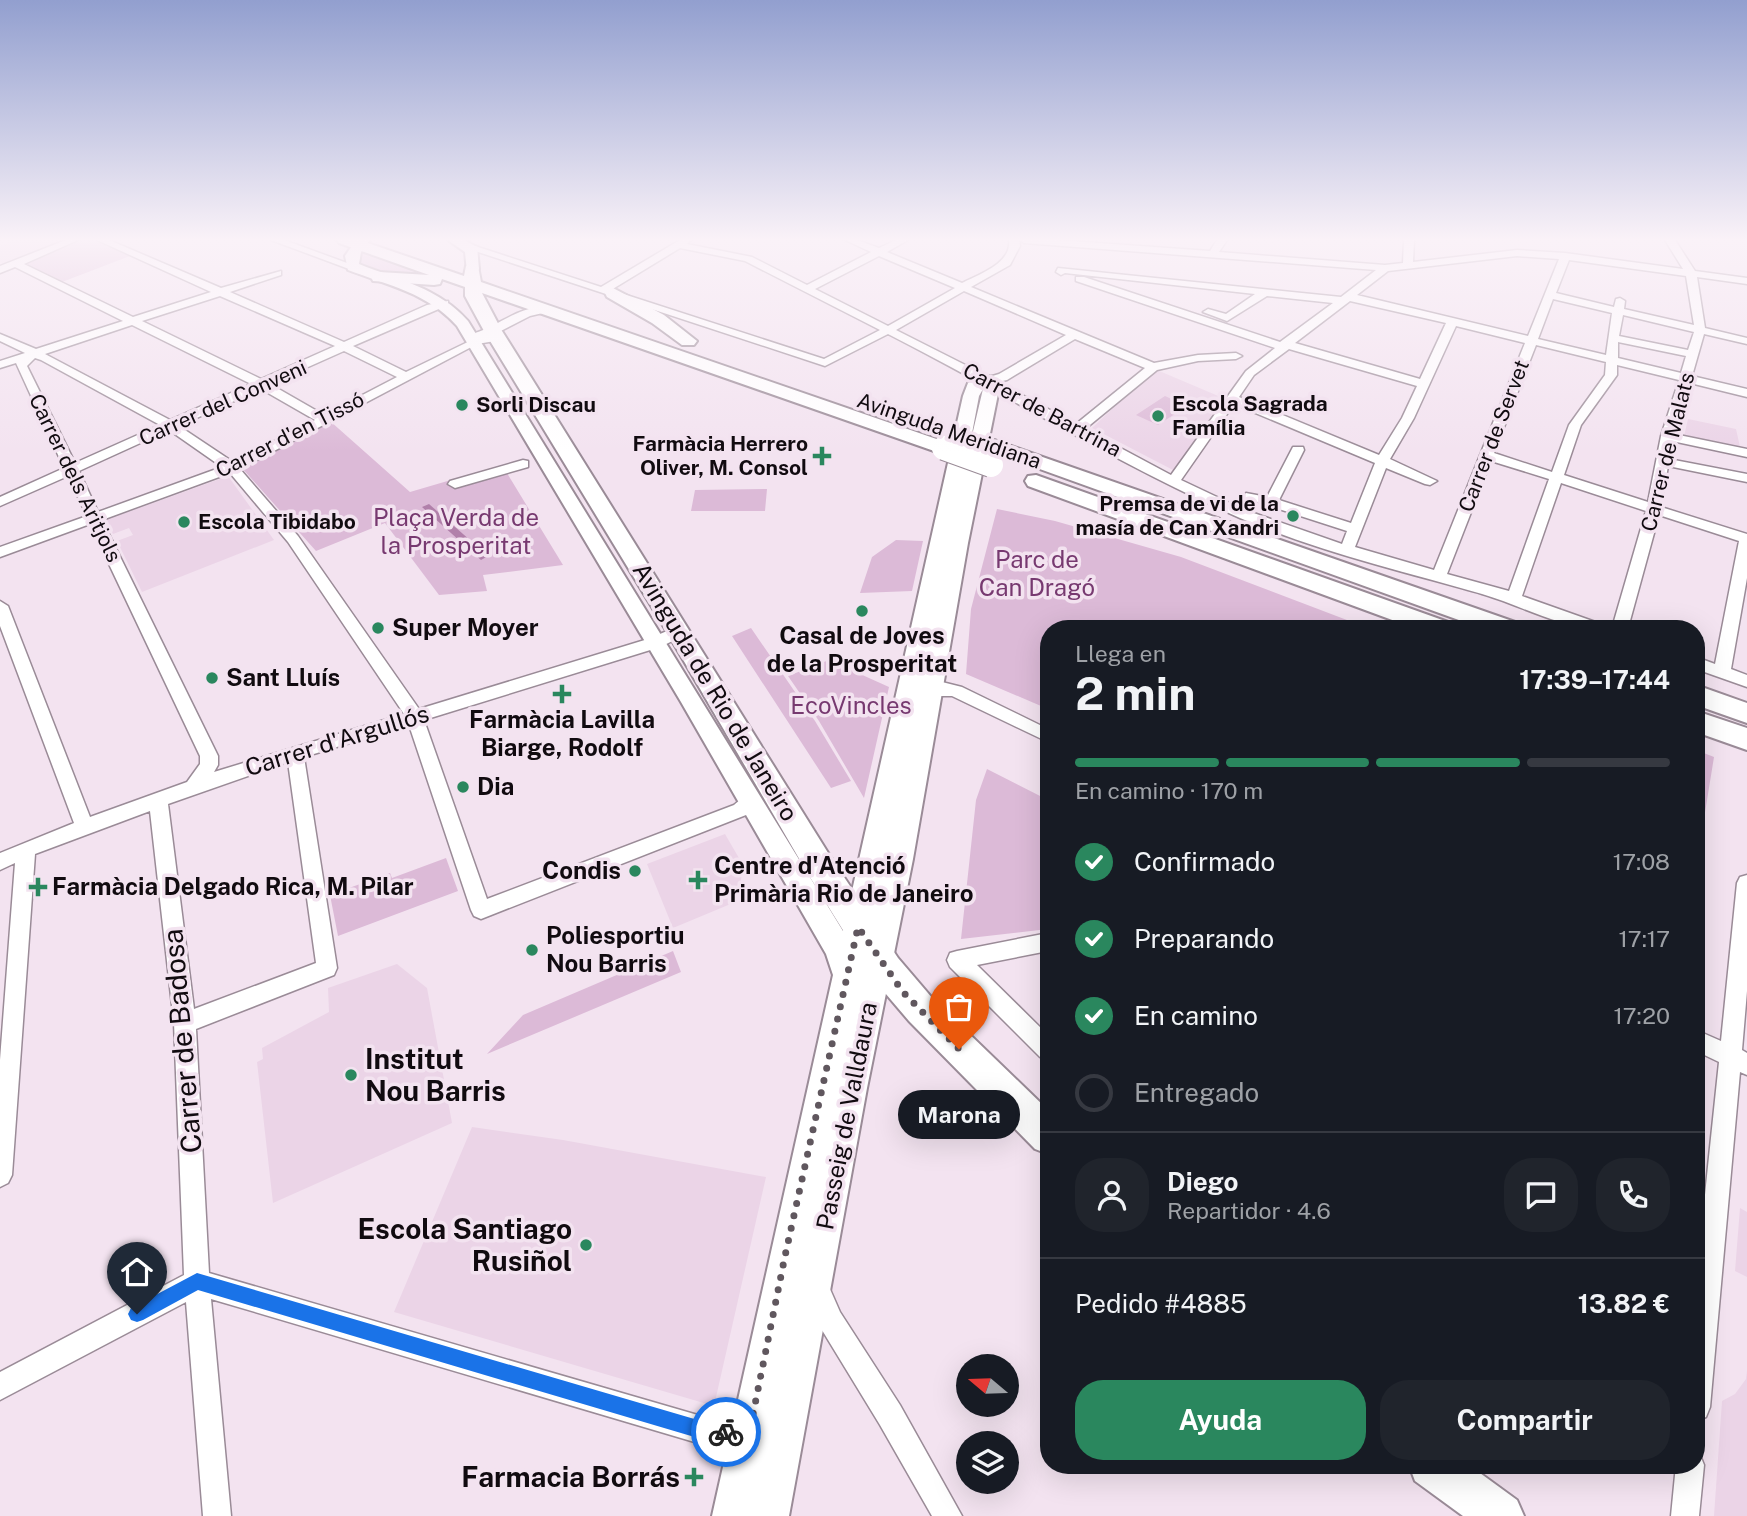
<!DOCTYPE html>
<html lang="es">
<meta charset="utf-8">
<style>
:root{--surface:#171b24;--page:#20242c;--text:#f1f3f6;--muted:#9ea1a6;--line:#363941;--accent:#2a875e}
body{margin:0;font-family:"Public Sans",sans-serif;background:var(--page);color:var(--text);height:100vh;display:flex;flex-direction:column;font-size:26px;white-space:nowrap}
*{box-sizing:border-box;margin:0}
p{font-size:23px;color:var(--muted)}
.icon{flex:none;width:38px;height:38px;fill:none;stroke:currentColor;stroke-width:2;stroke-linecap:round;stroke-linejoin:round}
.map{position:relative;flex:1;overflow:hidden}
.panel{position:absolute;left:1040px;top:620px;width:665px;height:854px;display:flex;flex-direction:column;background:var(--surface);border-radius:28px;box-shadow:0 7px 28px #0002}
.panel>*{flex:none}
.needle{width:46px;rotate:289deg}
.buttons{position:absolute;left:956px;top:1354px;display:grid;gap:14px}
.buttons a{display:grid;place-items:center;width:63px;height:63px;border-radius:50%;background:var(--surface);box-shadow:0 7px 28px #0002;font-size:35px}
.pin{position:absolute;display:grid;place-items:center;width:60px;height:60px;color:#fff;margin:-72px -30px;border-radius:50% 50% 50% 0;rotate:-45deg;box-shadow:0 0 7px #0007}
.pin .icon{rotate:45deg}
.courier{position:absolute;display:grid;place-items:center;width:70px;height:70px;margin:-35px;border:5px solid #1a73e8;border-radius:50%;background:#fff;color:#222;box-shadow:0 2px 9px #0007}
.bubble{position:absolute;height:49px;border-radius:24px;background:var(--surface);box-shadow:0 7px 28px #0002;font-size:23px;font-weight:700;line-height:49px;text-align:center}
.head em{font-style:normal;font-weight:700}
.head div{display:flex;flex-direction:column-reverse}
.head{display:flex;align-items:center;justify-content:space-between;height:119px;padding:0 35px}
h1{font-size:46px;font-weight:700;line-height:52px}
.bar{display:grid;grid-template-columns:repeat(4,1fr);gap:10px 7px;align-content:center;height:84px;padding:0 35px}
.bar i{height:9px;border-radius:5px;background:var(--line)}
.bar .on{background:var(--accent)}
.bar p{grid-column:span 4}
.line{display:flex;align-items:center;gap:18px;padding:0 35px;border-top:2px solid var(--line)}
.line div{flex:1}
.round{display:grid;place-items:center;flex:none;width:74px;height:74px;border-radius:28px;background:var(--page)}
ol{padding:0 35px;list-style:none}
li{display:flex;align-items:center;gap:21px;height:77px}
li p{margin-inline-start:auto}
li .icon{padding:7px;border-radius:50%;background:var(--accent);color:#fff;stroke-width:4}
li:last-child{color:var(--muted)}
li i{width:38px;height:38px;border:4px solid var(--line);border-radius:50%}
.button{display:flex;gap:14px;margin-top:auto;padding:14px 35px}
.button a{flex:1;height:80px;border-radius:28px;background:var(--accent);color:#fff;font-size:28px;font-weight:700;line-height:80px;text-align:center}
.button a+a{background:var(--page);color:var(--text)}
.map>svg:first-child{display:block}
.built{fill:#ebd4e7}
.green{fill:#dcbad7}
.water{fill:#b180aa}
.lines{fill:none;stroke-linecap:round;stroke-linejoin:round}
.street-casing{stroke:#9a8b97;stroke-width:3}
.secondary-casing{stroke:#9a8b97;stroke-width:4}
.primary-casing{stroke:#9a8b97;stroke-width:4}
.street{fill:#fff;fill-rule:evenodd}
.secondary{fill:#fff;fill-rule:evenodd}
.primary{fill:#fff;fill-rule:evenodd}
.primary-bridge-casing{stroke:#9a8b97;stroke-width:26;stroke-linecap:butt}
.primary-bridge{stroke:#fff;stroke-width:24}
.route{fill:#1a73e8}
.done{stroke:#60575e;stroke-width:7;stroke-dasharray:0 12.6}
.poi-dot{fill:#2a875e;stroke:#f3e3f0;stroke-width:2.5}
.labels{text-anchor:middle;stroke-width:7;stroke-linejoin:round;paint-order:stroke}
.far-street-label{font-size:21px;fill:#110b10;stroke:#f3e3f0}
.far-poi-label{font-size:21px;font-weight:bold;fill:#110b10;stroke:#f3e3f0;text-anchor:start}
.park-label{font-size:24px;fill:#773970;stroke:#f3e3f0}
.poi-label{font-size:24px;font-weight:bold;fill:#110b10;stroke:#f3e3f0;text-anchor:start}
.street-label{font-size:24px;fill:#110b10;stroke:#f3e3f0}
.near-street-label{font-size:28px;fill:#110b10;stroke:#f3e3f0}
.near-poi-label{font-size:28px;font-weight:bold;fill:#110b10;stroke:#f3e3f0;text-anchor:end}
</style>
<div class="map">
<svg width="1747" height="1516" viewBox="0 0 1747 1516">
<rect width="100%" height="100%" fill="#f3e3f0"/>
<path class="built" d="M 10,240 L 63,240 L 4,264 L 0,262 L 0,246 L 12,241 Z
M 1157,370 L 1223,398 L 1175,471 L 1092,428 L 1144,379 Z
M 1688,419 L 1736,429 L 1740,447 L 1684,436 Z
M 228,476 L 274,540 L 142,592 L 117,541 L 133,535 L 129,528 L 113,534 L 106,520 Z
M 725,834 L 743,865 L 740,887 L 745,898 L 673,928 L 647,864 Z
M 397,964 L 427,988 L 452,1123 L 273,1203 L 257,1062 L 263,1059 L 262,1048 L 329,1012 L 328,988 Z
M 472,1127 L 563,1140 L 766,1177 L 714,1406 L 394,1312 Z
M 1740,1208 L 1747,1212 L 1747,1277 L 1735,1271 Z
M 1747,1371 L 1747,1516 L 1714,1516 L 1722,1401 L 1735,1394 L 1746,1379 Z"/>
<path class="green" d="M 82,240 L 94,240 L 130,256 L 62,282 L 25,264 Z
M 362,252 L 364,252 L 432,276 L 394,278 L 363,267 L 360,261 Z
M 1165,396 L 1187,406 L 1158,425 L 1136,415 Z
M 330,421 L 410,492 L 502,465 L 563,565 L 483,575 L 487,591 L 439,595 L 385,523 L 316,551 L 241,467 Z
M 767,489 L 765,511 L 691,511 L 695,490 Z
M 997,509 L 1055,521 L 1181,557 L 1368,628 L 1048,628 L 1048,709 L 966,674 L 971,609 Z
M 896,540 L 923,541 L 912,591 L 860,593 L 872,557 Z
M 751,628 L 815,721 L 851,781 L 831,788 L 732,636 Z
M 829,660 L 889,687 L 864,798 L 819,721 L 788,676 Z
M 1696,750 L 1714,757 L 1696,868 Z
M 987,769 L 1048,800 L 1048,929 L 961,939 L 976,800 Z
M 446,858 L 458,891 L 338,936 L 330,895 L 390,873 L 392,878 Z
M 673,951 L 681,972 L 487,1054 L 523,1015 Z"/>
<path class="water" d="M 429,504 L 488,556 L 481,560 L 422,507 Z"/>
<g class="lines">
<defs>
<path id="street" d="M 66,240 L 78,240 L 24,264 L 133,317 L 211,292 L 97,240 L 109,240 L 221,288 L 281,271 L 281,275 L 230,292 L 344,342 L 427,305 L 448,301 L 448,305 L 353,346 L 406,372 L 476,338 L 475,333 C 499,326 521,304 547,308 L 547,312 L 530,316 L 493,335 L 501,336 L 501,340 L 477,344 L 240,469 L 298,536 L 419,709 L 648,639 L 679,626 L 687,631 L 685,635 L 660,647 L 424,720 L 487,899 L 734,805 C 741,799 746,793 756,797 L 759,802 L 746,815 L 481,919 L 474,916 L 471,910 L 409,725 L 304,757 L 337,968 L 334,975 L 196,1029 L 209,1273 L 708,1418 L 733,1418 L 751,1410 L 761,1414 L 765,1424 L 761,1434 L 735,1446 L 708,1446 L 211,1299 L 231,1516 L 203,1516 L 186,1302 L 0,1400 L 0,1372 L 184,1275 L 174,1023 L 150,811 L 35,854 L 12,1175 L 8,1183 L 0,1187 L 0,1060 L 15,863 L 0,870 L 0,853 L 74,823 L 0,626 L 0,601 L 8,606 L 90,817 L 187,782 L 200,764 L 200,756 L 90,524 L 0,557 L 0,547 L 87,516 L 68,476 L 0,506 L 0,497 L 64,468 L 16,363 L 0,368 L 0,361 L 25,353 L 0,341 L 0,334 L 36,349 L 123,321 L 15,267 L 0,273 L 0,266 ZM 220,296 L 335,346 L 261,379 L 142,321 ZM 132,325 L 251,384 L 170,420 L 45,354 ZM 344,351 L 397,377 L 324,415 L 270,384 ZM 35,358 L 41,360 L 160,425 L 75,463 L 27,366 ZM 261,389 L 315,420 L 233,462 L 179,426 ZM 169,430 L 222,467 L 98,512 L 79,471 ZM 230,473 L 288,542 L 404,714 L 214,772 L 218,765 L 218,756 L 102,520 ZM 288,762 L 316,963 L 194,1009 L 168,804 Z
M 271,240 L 284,240 L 358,267 L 349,269 Z
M 680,240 L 691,240 L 687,244 L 752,257 L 807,285 L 871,252 L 845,240 L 857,240 L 879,248 L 896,240 L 908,240 L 887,252 L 962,283 C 980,274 1012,263 1009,240 L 1019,240 L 1020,246 L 1010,265 L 971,287 L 1154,363 L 1198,355 L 1236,353 L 1242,356 L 1236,359 L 1198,361 L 1157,370 L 1085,429 L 1171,475 L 1246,371 L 1275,348 L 1076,281 L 1076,277 L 1084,277 L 1280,342 L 1333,303 L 1267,296 L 1227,321 L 1203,312 L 1208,309 L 1226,314 L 1255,294 L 1065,273 L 1061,275 L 1056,272 L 1058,268 L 1341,297 L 1376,270 L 1024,243 L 1019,240 L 1056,240 L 1210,251 L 1217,240 L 1227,240 L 1219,252 L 1385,265 L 1403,263 L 1404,240 L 1414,240 L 1413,262 L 1517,250 L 1565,253 L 1683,269 L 1665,240 L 1675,240 L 1695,271 L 1747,278 L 1747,284 L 1697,277 L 1705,328 L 1747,338 L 1747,344 L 1704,334 L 1692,376 L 1747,389 L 1747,397 L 1690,383 L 1674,434 L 1747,449 L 1747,457 L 1672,441 L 1669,459 L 1747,474 L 1747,482 L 1668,466 L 1661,507 L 1747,534 L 1747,578 L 1731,669 L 1747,675 L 1747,687 L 1696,669 L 1696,657 L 1715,664 L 1739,541 L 1659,515 L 1628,628 L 1612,628 L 1646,511 L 1561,483 L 1522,596 L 1601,624 L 1603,628 C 1562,630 1521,605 1482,594 C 1401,571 1317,551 1240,518 C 1119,465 1006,394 888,334 L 825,366 L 466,248 L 475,246 L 601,287 ZM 680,248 L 745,261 L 880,330 L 824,359 L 611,290 ZM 879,256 L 955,288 L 888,326 L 815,289 ZM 1517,256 L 1559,259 L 1528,336 L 1357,295 L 1388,271 ZM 1569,260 L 1686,276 L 1694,325 L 1624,309 L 1625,301 L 1620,298 L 1616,299 L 1614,307 L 1556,293 ZM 964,291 L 1066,335 L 999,374 L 989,377 L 896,330 ZM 1553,299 L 1612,313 L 1606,355 L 1538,339 ZM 1350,301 L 1446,323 L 1420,379 L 1295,343 ZM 1623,315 L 1694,332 L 1688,350 L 1619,336 ZM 1456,326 L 1525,343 L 1434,570 L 1355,547 L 1386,468 L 1425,484 L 1430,485 L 1437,481 L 1390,459 L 1414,418 ZM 1075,339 L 1145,368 L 1076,424 L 998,382 L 1007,380 ZM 1618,342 L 1686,356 L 1681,373 L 1618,358 ZM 1536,345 L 1606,362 L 1605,375 L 1569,425 L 1552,472 L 1494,453 ZM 1289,349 L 1417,386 L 1402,418 L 1379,455 L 1239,397 L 1254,375 ZM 1617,365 L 1679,380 L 1661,436 L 1648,502 L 1564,475 L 1581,425 L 1617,375 ZM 1234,404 L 1375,463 L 1351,523 L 1279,500 L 1304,450 L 1303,447 L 1293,447 L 1267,497 L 1246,493 L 1236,506 L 1181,480 ZM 1491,461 L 1549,479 L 1509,591 L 1447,574 ZM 1254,501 L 1347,531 L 1342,544 L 1248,511 Z
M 523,460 L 528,461 L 528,467 L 455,488 L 448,484 L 450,481 Z
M 942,682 L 962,687 L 1048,729 L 1048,742 L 952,696 L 925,696 L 923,692 L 925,688 Z
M 1747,875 L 1747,991 L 1742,1050 L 1747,1053 L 1747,1075 L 1740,1072 L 1710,1407 L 1706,1417 L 1696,1421 L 1696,1280 L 1719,1062 L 1696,1051 L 1696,1030 L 1721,1041 L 1737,883 L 1740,877 Z
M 1048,933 L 1048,951 L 977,965 L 1048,1035 L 1048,1061 L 1040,1057 L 950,967 L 947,960 L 950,953 L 957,951 Z
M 817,1276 L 826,1280 L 840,1312 L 900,1405 L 962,1516 L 932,1516 L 880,1425 L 822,1330 L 804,1289 L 808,1280 Z
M 1696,1453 L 1700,1455 L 1704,1465 L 1699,1516 L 1671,1516 L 1676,1465 L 1696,1465 Z"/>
<path id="secondary" d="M 356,240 L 370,240 L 361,252 L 359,264 C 399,280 439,288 468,321 L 843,931 L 963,396 L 968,383 L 987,376 L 993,377 L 999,389 L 968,543 L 913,859 L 867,1088 L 789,1516 L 712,1516 L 833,975 L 826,954 L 681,702 L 457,326 C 428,293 387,285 348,270 L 345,256 ZM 983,389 L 970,444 L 979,396 Z
M 448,240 L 464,240 L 477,247 L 479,269 L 477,272 L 467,272 L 465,252 Z"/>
<path id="primary" d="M 337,240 L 359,240 L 464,276 L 466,266 L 478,266 L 481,282 L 951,444 L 954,448 L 951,452 L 937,452 L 482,293 L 502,331 L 830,856 L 898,958 L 933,999 L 1048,1110 L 1048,1154 L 1035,1149 L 909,1021 L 874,980 L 808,874 L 664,627 L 484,331 L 465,296 L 465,287 L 442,279 L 440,284 L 434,285 L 373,281 L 371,277 L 373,273 L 379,272 L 429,275 L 339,243 Z
M 613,288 L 664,315 L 697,341 L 694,345 L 682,345 L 652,323 L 607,297 L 605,293 Z
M 994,440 L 1515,622 L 1518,628 L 1481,628 L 987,450 L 984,446 L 987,442 Z
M 1036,475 L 1448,622 L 1451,628 L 1414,628 L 1028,486 L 1025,481 L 1028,476 Z
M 1696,685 L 1747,703 L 1747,723 L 1696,705 Z
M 1696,711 L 1747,728 L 1747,750 L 1696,732 Z
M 1409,1465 L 1469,1465 L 1517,1500 L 1524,1516 L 1463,1516 L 1415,1481 Z"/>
</defs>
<use href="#street" class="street-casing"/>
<use href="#secondary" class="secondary-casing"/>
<use href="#primary" class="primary-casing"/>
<use href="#street" class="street"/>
<use href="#secondary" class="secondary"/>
<use href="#primary" class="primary"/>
<defs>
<path id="primary-bridge" d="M 944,448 L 991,465"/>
</defs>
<use href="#primary-bridge" class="primary-bridge-casing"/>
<use href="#primary-bridge" class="primary-bridge"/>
</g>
<linearGradient id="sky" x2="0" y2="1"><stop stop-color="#929fcf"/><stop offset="0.53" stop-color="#faf2f8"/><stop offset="1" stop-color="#faf2f8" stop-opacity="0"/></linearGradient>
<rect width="1747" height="452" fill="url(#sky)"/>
<path class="route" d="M 197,1273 L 708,1423 L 732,1426 L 735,1432 L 732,1439 L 708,1441 L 198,1290 L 143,1320 L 137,1322 L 131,1320 L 128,1314 L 131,1308 Z"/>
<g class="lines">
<path class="done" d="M 726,1432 L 735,1432 L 751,1424 L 785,1256 L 858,927 L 903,992 L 959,1049"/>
</g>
<g class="poi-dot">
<circle cx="462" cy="405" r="7"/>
<circle cx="1158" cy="416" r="7"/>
<path d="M818.5 445.5h7v7h7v7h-7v7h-7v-7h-7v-7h7z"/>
<circle cx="1293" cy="516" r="7"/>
<circle cx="184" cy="522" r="7"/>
<circle cx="862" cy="611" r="7"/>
<circle cx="378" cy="628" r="7"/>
<circle cx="212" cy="678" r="7"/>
<path d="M558.5 683.5h7v7h7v7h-7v7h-7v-7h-7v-7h7z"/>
<circle cx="463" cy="787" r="7"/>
<circle cx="635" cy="871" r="7"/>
<path d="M694.5 869.5h7v7h7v7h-7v7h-7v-7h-7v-7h7z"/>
<path d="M34.5 876.5h7v7h7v7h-7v7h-7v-7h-7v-7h7z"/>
<circle cx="532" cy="950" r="7"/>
<circle cx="351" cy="1075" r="7"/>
<circle cx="586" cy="1245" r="7"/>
<path d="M690.5 1466.5h7v7h7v7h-7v7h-7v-7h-7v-7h7z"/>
</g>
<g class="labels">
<g class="far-street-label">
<text transform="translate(223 403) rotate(-24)" y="7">Carrer del Conveni</text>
<text transform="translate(1042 410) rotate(28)" y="7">Carrer de Bartrina</text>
<text transform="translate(949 431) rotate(19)" y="7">Avinguda Meridiana</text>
<text transform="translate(290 435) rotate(-27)" y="7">Carrer d'en Tissó</text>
<text transform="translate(1494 436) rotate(-69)" y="7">Carrer de Servet</text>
<text transform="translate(1668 452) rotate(-76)" y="7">Carrer de Malats</text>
<text transform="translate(75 478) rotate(64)" y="7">Carrer dels Aritjols</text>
</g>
<g class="far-poi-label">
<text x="1172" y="411">Escola Sagrada<tspan x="1172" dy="24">Família</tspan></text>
<text x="476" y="412">Sorli Discau</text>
<text x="808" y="451" text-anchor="end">Farmàcia Herrero<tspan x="808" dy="24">Oliver, M. Consol</tspan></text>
<text x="1279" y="511" text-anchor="end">Premsa de vi de la<tspan x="1279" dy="24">masía de Can Xandri</tspan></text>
<text x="198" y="529">Escola Tibidabo</text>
</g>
<g class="park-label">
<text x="456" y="526">Plaça Verda de<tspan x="456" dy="28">la Prosperitat</tspan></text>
<text x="1037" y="568">Parc de<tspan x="1037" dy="28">Can Dragó</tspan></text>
<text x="851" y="714">EcoVincles</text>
</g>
<g class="poi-label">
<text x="392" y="636">Super Moyer</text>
<text x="862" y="644" text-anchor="middle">Casal de Joves<tspan x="862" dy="28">de la Prosperitat</tspan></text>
<text x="226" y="686">Sant Lluís</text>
<text x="562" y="728" text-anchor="middle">Farmàcia Lavilla<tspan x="562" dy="28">Biarge, Rodolf</tspan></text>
<text x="477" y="795">Dia</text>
<text x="714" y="874">Centre d'Atenció<tspan x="714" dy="28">Primària Rio de Janeiro</tspan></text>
<text x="621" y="879" text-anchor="end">Condis</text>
<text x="52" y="895">Farmàcia Delgado Rica, M. Pilar</text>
<text x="546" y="944">Poliesportiu<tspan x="546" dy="28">Nou Barris</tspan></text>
</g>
<g class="street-label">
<text transform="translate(715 692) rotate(59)" y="8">Avinguda de Rio de Janeiro</text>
<text transform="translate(337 741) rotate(-17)" y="8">Carrer d'Argullós</text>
<text transform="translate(847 1116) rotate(-79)" y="8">Passeig de Valldaura</text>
</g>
<g class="near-street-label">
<text transform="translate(182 1041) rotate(-95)" y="10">Carrer de Badosa</text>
</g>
<g class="near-poi-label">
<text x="365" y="1069" text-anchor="start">Institut<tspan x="365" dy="32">Nou Barris</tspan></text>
<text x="572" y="1239">Escola Santiago<tspan x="572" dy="32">Rusiñol</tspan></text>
<text x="680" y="1487">Farmacia Borrás</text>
</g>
</g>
</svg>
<div class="buttons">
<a><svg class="needle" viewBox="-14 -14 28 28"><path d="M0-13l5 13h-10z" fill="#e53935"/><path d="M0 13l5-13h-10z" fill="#9ea1a6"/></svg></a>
<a><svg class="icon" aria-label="layers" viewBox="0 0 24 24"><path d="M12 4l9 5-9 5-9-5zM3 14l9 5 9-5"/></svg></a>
</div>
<div class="pin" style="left:959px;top:1049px;background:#ea580c"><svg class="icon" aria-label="bag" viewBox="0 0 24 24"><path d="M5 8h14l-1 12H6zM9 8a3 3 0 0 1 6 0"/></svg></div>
<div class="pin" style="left:137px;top:1314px;background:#1f2937"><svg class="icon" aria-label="home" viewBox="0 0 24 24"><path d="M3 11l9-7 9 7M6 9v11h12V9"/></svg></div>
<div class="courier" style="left:726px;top:1432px"><svg class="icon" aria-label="bike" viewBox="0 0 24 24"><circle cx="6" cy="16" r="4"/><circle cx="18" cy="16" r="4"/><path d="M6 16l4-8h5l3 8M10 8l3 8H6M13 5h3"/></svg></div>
<div class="bubble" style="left:898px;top:1090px;width:122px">Marona</div>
<section class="panel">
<div class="head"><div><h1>2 min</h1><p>Llega en</p></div><em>17:39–17:44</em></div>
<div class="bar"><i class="on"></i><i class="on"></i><i class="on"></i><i></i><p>En camino · 170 m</p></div>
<ol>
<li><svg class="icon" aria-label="check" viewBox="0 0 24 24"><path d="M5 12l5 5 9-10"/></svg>Confirmado<p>17:08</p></li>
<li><svg class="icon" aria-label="check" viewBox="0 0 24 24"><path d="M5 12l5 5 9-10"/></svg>Preparando<p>17:17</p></li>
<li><svg class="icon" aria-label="check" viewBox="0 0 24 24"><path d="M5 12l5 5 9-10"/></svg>En camino<p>17:20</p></li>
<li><i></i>Entregado</li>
</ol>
<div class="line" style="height:126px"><a class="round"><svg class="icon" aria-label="person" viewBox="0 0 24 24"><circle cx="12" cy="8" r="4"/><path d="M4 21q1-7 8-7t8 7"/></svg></a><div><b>Diego</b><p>Repartidor · 4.6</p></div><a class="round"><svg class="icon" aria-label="chat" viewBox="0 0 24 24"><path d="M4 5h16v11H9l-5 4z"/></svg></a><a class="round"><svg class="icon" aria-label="phone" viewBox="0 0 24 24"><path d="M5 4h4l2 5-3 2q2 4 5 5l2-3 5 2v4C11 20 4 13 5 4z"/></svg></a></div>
<div class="line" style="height:91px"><div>Pedido #4885</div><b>13.82 €</b></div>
<div class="button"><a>Ayuda</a><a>Compartir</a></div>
</section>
</div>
